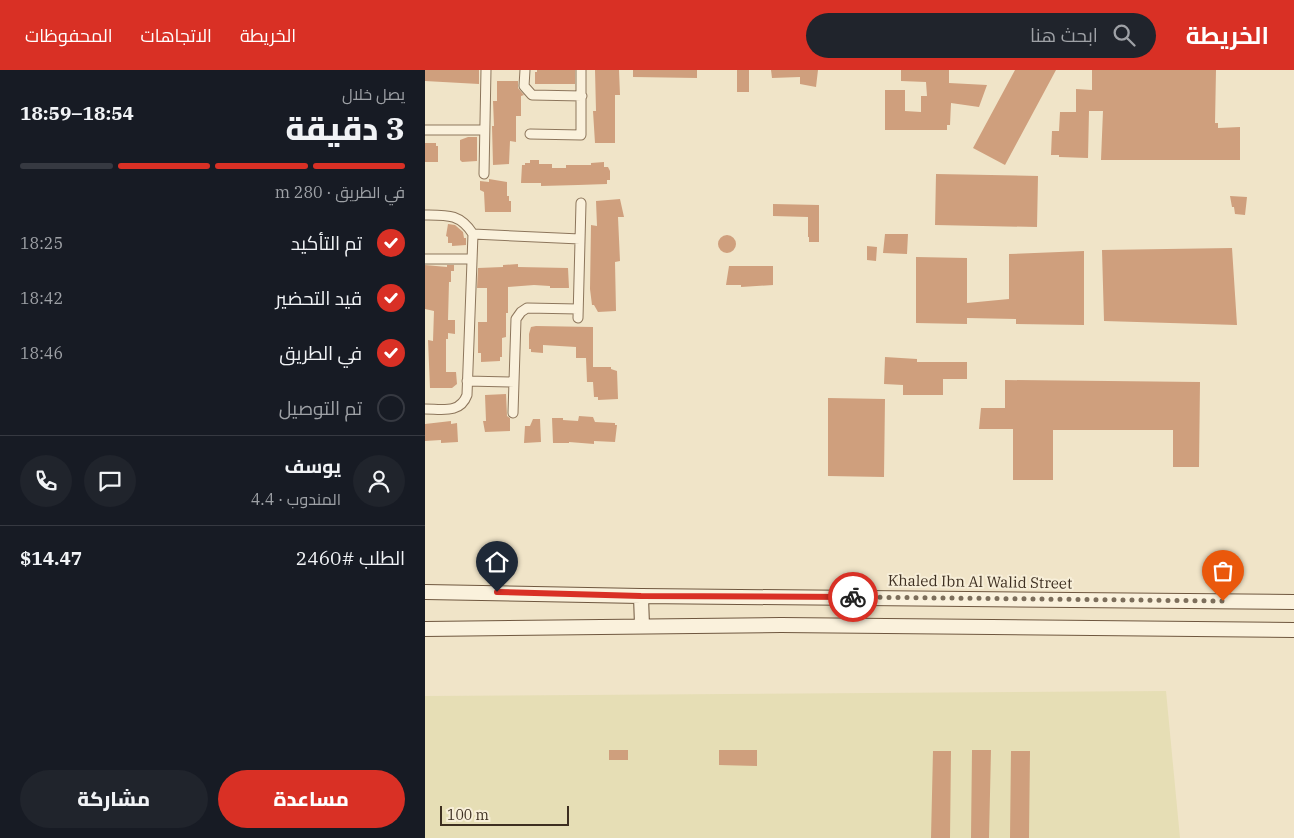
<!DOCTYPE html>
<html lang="ar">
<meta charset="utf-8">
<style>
:root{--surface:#171b24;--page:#20242c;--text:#f1f3f6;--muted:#9ea1a6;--line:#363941;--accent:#d93025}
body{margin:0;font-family:"IBM Plex Serif",Cairo,serif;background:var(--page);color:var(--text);direction:rtl;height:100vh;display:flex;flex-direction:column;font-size:19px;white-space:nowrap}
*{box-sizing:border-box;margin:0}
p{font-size:16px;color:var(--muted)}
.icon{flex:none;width:28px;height:28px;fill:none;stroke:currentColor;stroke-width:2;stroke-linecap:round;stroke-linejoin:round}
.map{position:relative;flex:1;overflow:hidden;direction:ltr}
.details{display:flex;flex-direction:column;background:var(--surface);width:425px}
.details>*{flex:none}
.scale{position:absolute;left:15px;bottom:12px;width:129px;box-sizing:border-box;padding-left:5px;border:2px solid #3d2e20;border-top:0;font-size:14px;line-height:18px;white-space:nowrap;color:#3d2e20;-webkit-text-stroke:4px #f7eed8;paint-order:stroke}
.pin{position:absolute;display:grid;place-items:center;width:42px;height:42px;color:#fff;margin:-51px -21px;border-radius:50% 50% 50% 0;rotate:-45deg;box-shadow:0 0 5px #0007}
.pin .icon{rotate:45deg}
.courier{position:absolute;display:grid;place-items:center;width:50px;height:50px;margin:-25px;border:4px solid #d93025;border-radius:50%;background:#fff;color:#222;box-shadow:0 1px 6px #0007}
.headline em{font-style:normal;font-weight:800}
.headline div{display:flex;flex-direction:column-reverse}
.headline{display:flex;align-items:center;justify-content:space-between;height:85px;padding:0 20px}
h1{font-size:32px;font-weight:800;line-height:38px}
.bar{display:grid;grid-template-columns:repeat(4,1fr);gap:8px 5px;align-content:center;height:60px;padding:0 20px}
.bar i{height:6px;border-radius:4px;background:var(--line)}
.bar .on{background:var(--accent)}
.bar p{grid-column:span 4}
.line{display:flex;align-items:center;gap:12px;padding:0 20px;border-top:1px solid var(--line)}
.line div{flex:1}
.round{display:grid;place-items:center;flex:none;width:52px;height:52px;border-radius:26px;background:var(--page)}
ol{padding:0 20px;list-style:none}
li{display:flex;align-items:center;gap:15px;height:55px}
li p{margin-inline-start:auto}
li .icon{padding:5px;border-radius:50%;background:var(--accent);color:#fff;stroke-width:4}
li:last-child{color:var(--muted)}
li i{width:28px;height:28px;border:2px solid var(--line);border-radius:50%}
.button{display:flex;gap:10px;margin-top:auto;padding:10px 20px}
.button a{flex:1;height:58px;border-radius:30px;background:var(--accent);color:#fff;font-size:20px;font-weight:800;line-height:58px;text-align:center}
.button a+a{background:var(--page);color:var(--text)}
header{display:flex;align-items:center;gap:30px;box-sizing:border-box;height:70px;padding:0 25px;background:var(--accent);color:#fff}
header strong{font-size:24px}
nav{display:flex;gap:28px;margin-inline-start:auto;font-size:18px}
.search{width:350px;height:45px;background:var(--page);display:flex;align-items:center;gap:12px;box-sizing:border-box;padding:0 18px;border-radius:28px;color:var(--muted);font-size:19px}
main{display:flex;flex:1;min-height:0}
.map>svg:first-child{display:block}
.farmland{fill:#e6deb5}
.building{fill:#cf9f7d}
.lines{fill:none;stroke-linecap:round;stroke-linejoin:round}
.street-casing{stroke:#8d765c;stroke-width:11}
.secondary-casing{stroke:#6f573f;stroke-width:16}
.street{stroke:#faf1dc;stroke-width:9}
.secondary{stroke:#faf1dc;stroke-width:14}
.done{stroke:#7c6e5b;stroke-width:5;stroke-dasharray:0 9}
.route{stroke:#d93025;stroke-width:6}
.labels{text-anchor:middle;stroke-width:4;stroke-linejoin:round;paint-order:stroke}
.street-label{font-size:15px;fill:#3d2e20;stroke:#f7eed8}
</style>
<header>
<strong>الخريطة</strong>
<div class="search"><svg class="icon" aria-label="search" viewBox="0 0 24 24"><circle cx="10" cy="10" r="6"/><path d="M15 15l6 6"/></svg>ابحث هنا</div>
<nav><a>الخريطة</a><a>الاتجاهات</a><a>المحفوظات</a></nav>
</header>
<main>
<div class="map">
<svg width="869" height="768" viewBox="0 0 869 768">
<rect width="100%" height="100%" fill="#f0e4c8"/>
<path class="farmland" d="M 741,621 L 755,768 L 0,768 L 0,626 Z"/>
<path class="building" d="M 0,0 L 54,0 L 54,14 L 0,11 Z
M 112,0 L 150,0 L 150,14 L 110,14 L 110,2 L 112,2 Z
M 170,0 L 194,0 L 195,25 L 190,25 L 190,73 L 170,73 L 168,41 L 171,41 Z
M 208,0 L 272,0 L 272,8 L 208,7 Z
M 312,0 L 324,0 L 324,22 L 312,22 Z
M 346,0 L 393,0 L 391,17 L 375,14 L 375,7 L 347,8 Z
M 476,0 L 524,0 L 524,13 L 562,15 L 554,37 L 526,33 L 525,55 L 522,55 L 522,60 L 460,60 L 460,20 L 480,20 L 480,41 L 496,42 L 496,26 L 502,26 L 501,12 L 476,11 Z
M 590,0 L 631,0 L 580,95 L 548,78 Z
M 667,0 L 791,0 L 790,53 L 793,53 L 793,58 L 815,57 L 815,90 L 676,90 L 678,41 L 664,41 L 663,88 L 634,87 L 634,85 L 626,85 L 627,61 L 634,61 L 635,42 L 651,42 L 651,19 L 667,20 Z
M 72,11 L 93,11 L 93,18 L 99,25 L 96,26 L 96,46 L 91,46 L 91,72 L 85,71 L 84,94 L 68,95 L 67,56 L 69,56 L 68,31 L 72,31 Z
M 43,67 L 52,67 L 52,91 L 37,92 L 35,90 L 35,70 Z
M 0,73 L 11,73 L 11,76 L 13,76 L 13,92 L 0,92 Z
M 105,90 L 114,90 L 114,94 L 127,94 L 127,98 L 141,98 L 141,95 L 166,95 L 166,93 L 179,92 L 179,97 L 183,97 L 185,101 L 185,110 L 182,110 L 182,114 L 153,115 L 116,116 L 116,113 L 96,113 L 97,95 L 100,95 L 100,93 L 105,93 Z
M 511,104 L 613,106 L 612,157 L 510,155 Z
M 64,109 L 82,112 L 82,126 L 84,126 L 84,131 L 86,131 L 86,142 L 60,142 L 59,122 L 55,120 L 55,111 L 64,112 Z
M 805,126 L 822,127 L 820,145 L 810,144 L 809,137 L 807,137 Z
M 195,129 L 199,147 L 193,147 L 195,191 L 190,192 L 191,241 L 173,242 L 169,235 L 167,235 L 165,219 L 166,155 L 172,156 L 171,131 Z
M 348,134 L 394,135 L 394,172 L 384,172 L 384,167 L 383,167 L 383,147 L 348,146 Z
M 23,154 L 30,155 L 38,162 L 39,168 L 41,168 L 41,175 L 27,176 L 27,173 L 23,173 L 23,167 L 21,166 Z
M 460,164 L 483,164 L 482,184 L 458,183 Z
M293 174a9 9 0 1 1 18 0a9 9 0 1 1-18 0Z
M 442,176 L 452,177 L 451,191 L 442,190 Z
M 807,178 L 812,255 L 679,251 L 677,180 Z
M 659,181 L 659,255 L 591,254 L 591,249 L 542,248 L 542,254 L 491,253 L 491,187 L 542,188 L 542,233 L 584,229 L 584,184 Z
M 93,194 L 93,197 L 143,198 L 144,218 L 125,218 L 125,216 L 109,215 L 83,217 L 83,243 L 81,243 L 81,267 L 77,268 L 77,287 L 75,287 L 75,291 L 56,292 L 56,283 L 53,283 L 53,252 L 62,252 L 62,218 L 52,218 L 53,198 L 78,197 L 78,195 Z
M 0,195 L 22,197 L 22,195 L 29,195 L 29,201 L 26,201 L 26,212 L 24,212 L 23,250 L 30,250 L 30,264 L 23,263 L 23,269 L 21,269 L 21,302 L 31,302 L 32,314 L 27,318 L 5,318 L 3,270 L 8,271 L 9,241 L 0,239 Z
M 304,196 L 348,196 L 348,215 L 316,217 L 316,215 L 301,215 Z
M 111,256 L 168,257 L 168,297 L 186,297 L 186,299 L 192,301 L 193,329 L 173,330 L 173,327 L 169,327 L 168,312 L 162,312 L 161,288 L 151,288 L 151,277 L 118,275 L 118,283 L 106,282 L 106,279 L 104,279 L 104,264 L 106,257 Z
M 460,287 L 492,289 L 492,292 L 542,292 L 542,309 L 518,309 L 518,325 L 478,325 L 478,315 L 459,314 Z
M 580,310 L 775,312 L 774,397 L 748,397 L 748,360 L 628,360 L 628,410 L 588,410 L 588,359 L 554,359 L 556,338 L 580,338 Z
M 81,324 L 82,346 L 85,348 L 85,361 L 60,362 L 58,351 L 61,351 L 60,325 Z
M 403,328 L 460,329 L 459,407 L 403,406 Z
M 154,346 L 168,347 L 170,352 L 190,353 L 190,355 L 192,355 L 190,372 L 169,371 L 169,374 L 144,372 L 144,373 L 128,373 L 127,348 L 138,348 L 138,350 L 153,351 Z
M 108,349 L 115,349 L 116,372 L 99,373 L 100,356 L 105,356 Z
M 26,351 L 26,354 L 32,353 L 33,372 L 16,373 L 16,370 L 0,371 L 0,354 Z
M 184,680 L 203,680 L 203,690 L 184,690 Z
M 294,680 L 332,680 L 332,696 L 294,695 Z
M 547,680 L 566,680 L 564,768 L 546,768 Z
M 508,681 L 526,681 L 525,768 L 506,768 Z
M 586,681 L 605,681 L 604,768 L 585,768 Z"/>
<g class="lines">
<defs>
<path id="street" d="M 100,0 L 99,16 L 107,25 L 157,26
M 0,60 L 59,60
M 105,64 L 156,65 L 156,0
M 59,104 L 61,0
M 0,145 C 23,145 35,144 48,164 L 42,325 C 35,344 17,339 0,339
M 48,164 L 155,169
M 0,189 L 47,189
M 153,248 L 156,133
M 42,311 L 89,312
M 88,343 L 91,249 L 96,242 L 102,238 L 153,239"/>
<path id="secondary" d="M 0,522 L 216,526 L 869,532
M 216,526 L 217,556
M 0,559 L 356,555 L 869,560"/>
</defs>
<use href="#street" class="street-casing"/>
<use href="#secondary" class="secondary-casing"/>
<use href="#street" class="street"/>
<use href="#secondary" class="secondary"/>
</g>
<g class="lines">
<path class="done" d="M 428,527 L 798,531"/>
<path class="route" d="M 72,522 L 216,526 L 428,527"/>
</g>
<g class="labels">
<g class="street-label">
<text transform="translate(555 512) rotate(1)" y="5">Khaled Ibn Al Walid Street</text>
</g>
</g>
</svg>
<div class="scale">100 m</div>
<div class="pin" style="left:798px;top:531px;background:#ea580c"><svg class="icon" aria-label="bag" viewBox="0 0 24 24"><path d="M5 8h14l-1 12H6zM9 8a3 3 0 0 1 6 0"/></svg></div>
<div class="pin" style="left:72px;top:522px;background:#1f2937"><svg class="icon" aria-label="home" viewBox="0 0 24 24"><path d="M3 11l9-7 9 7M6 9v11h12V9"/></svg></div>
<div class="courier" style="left:428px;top:527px"><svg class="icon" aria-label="bike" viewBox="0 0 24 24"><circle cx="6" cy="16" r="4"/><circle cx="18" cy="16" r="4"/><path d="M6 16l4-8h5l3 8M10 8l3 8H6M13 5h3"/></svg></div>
</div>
<section class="details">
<div class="headline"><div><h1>3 دقيقة</h1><p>يصل خلال</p></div><em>18:54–18:59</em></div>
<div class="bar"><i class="on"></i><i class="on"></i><i class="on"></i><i></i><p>في الطريق · 280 m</p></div>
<ol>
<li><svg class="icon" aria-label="check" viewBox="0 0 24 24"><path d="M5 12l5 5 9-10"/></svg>تم التأكيد<p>18:25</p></li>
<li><svg class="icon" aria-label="check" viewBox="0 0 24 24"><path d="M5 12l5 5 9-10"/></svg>قيد التحضير<p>18:42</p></li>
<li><svg class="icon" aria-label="check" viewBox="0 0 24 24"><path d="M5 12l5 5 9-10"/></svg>في الطريق<p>18:46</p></li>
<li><i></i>تم التوصيل</li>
</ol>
<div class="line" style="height:90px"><a class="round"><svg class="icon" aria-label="person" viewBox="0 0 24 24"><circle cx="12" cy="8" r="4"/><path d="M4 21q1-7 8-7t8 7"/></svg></a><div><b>يوسف</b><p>المندوب · 4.4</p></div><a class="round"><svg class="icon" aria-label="chat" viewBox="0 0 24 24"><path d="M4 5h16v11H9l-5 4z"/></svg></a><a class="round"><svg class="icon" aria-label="phone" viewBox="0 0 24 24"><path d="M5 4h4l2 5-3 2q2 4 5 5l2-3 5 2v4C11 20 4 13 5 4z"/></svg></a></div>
<div class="line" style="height:65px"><div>الطلب #2460</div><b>$14.47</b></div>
<div class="button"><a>مساعدة</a><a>مشاركة</a></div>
</section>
</main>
